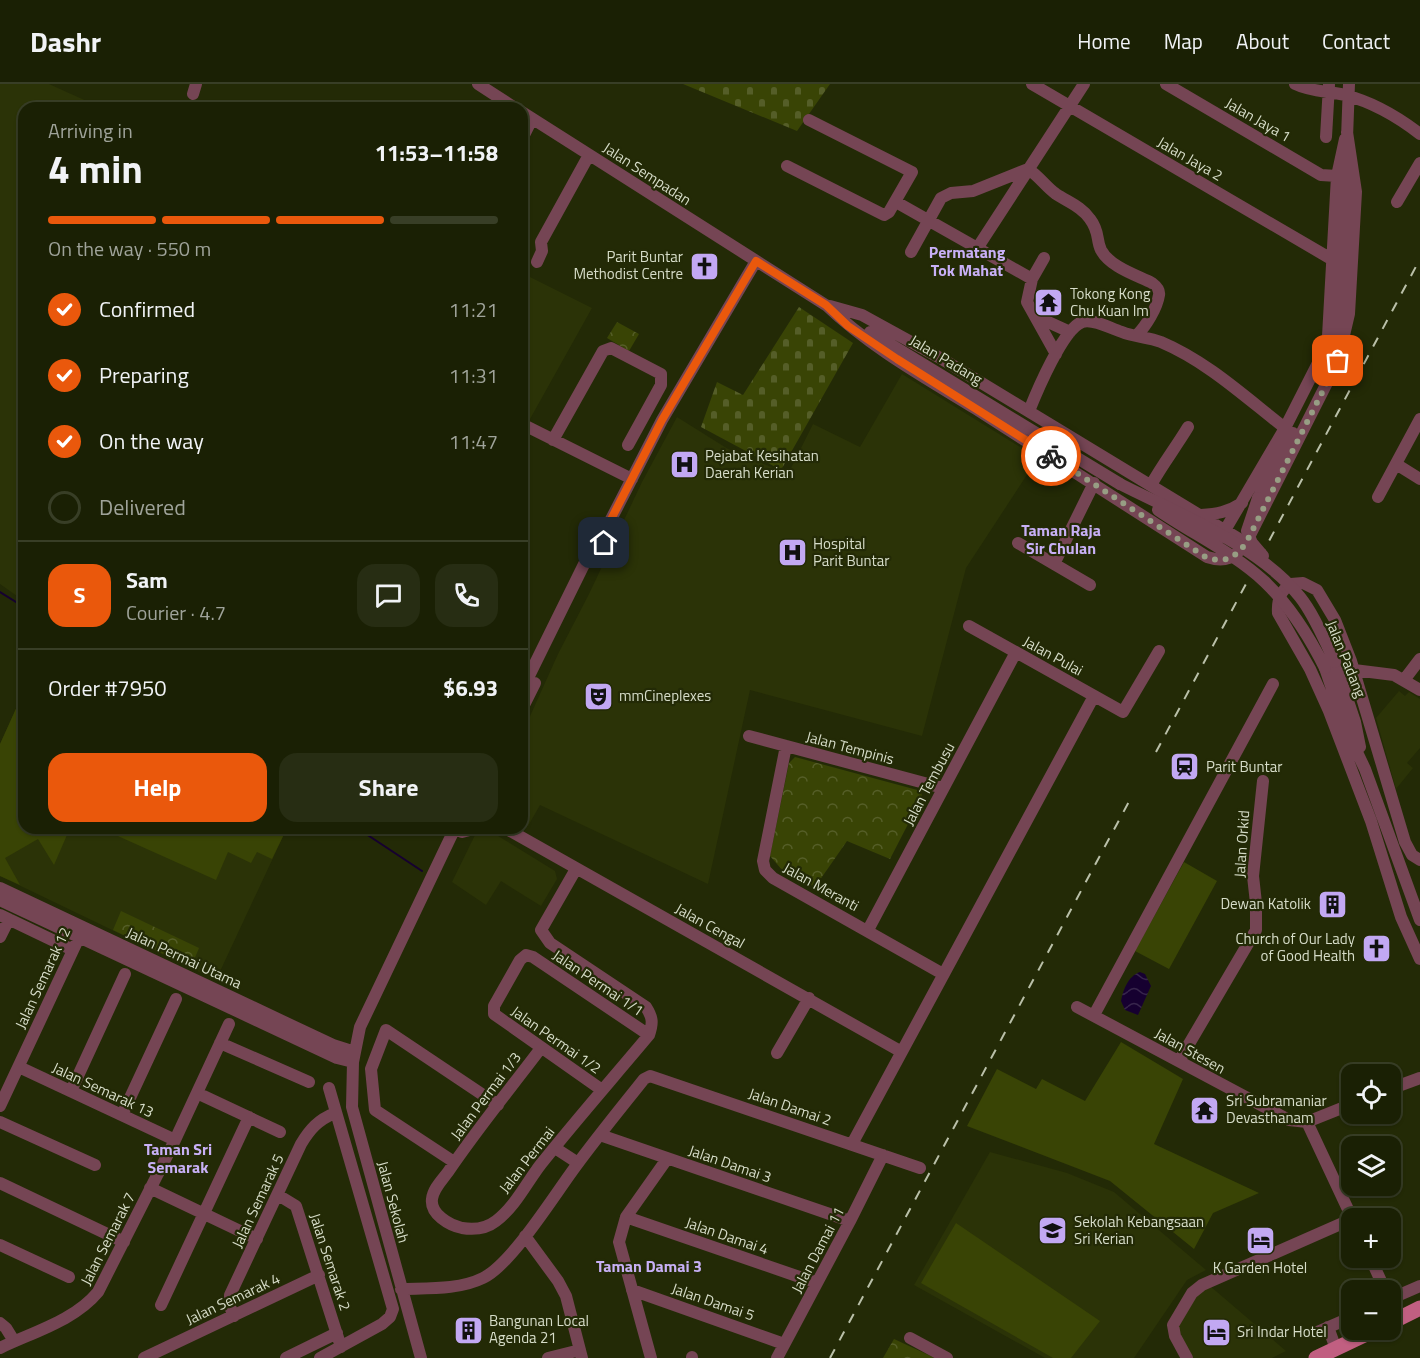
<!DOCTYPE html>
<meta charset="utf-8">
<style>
:root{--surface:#1a2004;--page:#272d13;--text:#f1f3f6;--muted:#9fa39a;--line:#383e26;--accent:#ea580c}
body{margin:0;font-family:"Titillium Web",sans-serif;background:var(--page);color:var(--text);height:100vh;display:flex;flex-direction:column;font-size:22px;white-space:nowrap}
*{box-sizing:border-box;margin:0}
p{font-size:20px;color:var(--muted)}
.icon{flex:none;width:33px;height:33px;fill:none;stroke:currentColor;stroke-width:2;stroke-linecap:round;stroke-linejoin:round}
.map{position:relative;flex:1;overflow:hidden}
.details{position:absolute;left:18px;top:18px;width:510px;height:732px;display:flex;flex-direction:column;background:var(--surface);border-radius:18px;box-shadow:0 2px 4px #0004,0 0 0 2px var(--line)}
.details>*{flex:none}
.controls{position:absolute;left:1341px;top:980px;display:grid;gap:12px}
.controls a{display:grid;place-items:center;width:60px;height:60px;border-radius:12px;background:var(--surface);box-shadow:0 2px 4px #0004,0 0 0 2px var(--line);font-size:30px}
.pin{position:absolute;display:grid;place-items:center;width:51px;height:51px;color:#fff;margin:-26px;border-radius:12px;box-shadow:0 3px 9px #0006}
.courier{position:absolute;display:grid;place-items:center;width:60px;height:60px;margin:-30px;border:4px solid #ea580c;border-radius:50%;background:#fff;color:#222;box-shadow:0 2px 8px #0007}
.overview em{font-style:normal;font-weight:700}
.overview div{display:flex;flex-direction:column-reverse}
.overview{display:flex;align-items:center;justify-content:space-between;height:102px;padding:0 30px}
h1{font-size:39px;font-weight:700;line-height:45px}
.bar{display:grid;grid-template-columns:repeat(4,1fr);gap:9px 6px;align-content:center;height:72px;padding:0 30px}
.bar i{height:8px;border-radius:4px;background:var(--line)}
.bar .current{background:var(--accent)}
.bar p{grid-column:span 4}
.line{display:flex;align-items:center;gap:15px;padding:0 30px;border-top:2px solid var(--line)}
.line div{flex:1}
.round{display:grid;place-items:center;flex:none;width:63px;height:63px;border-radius:18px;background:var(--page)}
ol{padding:0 30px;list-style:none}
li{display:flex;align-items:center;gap:18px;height:66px}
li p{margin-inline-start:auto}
li .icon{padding:6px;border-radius:50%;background:var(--accent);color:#fff;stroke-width:4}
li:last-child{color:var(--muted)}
li i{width:33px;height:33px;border:3px solid var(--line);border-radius:50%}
.action{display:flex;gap:12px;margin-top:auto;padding:12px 30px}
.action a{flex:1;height:69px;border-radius:18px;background:var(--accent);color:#fff;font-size:24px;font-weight:700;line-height:69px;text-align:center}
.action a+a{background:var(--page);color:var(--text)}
header{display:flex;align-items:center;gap:36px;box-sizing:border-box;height:84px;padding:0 30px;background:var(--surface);border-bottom:2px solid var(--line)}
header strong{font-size:28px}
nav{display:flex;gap:33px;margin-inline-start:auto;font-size:21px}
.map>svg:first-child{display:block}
.built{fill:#2b3307}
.grass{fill:#394405}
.cemetery{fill:url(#cemetery-stones)}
.park{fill:url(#park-crowns)}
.water{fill:url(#water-waves)}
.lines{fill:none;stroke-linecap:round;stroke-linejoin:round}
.stream{stroke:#160030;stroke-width:2}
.minor{stroke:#754554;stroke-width:12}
.major{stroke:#c15f81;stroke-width:15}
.rail{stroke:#bac0a9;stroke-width:2;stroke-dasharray:10 10;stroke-linecap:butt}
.minor-bridge{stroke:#754554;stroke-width:12}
.done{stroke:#979e84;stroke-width:6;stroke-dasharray:0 10.8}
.route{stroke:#ea580c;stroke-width:8}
.labels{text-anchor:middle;stroke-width:4.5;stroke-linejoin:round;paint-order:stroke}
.street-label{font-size:15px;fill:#d6dcc8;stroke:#232a06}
.poi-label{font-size:15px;fill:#d6dcc8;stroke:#232a06;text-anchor:start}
.neighbourhood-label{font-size:16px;font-weight:bold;fill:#c8b0f6;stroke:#232a06}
</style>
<header>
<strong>Dashr</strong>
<nav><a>Home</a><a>Map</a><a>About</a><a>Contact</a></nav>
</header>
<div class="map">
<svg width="1420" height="1274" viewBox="0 0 1420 1274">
<defs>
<pattern id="cemetery-stones" width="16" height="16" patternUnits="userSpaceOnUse" patternTransform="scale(1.5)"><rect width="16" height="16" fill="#394405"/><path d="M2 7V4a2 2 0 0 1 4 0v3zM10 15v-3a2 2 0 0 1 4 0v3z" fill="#555e28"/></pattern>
<pattern id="park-crowns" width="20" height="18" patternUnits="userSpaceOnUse" patternTransform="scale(1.5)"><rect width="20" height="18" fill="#394405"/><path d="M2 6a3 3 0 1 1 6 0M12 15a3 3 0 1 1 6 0" fill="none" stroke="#555e28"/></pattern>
<pattern id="water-waves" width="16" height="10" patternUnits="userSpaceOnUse" patternTransform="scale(1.5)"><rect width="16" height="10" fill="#160030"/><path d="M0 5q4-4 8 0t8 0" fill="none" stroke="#37254c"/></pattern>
</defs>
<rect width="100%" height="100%" fill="#232a06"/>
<path class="built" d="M 0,0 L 49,0 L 102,24 L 24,24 L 24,517 L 0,500 Z
M 522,189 L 592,224 L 530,335 L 522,330 Z
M 902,290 L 1038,374 L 966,484 L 922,652 L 750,606 L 708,800 L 540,721 L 528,742 L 522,738 L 522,650 L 558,570 L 589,510 L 642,398 L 677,333 L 728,365 L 788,390 L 813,340 L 860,363 Z
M 24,607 L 24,744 L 287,744 L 216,896 L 0,792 L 0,660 Z
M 1399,607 L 1405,612 L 1409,608 L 1420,615 L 1420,664 L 1407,679 L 1413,684 L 1396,705 L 1376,634 Z
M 490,747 L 555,787 L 557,795 L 541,822 L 501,797 L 486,821 L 452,798 L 475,751 Z
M 990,1068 L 1067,1089 L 1114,1108 L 1206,1186 L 1187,1196 L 1134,1274 L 1045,1274 L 914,1201 Z
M 1210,1202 L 1286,1267 L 1272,1274 L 1190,1274 L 1175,1239 L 1196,1208 Z"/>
<path class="grass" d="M 24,607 L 24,744 L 70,744 L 54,781 L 38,755 L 5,774 L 20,801 L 0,792 L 0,660 Z
M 100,744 L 287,744 L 272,775 L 257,768 L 251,779 L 228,768 L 216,796 Z
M 1184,778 L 1217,797 L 1169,885 L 1135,867 Z
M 1121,958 L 1183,995 L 1154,1060 L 1259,1109 L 1213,1129 L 1194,1165 L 1110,1097 L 967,1042 L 997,985 L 1036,1005 L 1042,995 L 1085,1017 Z
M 956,1139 L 1100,1237 L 1071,1274 L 1053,1274 L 921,1199 Z"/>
<path class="cemetery" d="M 683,0 L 830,0 L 797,47 Z
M 799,223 L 853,259 L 781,386 L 701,343 L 717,298 L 743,311 Z"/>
<path class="park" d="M 617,238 L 639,250 L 629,267 L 607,254 Z
M 795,673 L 921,707 L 922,713 L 890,775 L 847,757 L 815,803 L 783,787 L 770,772 L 789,679 Z
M 121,827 L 199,864 L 191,883 L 113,846 Z
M 894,1255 L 935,1274 L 883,1274 Z"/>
<path class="water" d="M 1140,888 L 1145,890 L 1151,902 L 1138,931 L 1125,926 L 1121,917 C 1123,906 1128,892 1140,888 Z"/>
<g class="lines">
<path class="stream" d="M 0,508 L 24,523
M 357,744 L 422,787"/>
<path class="minor" d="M 478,0 L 515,24
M 1032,0 L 1333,176
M 1166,0 L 1321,91 L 1337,92
M 1295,0 C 1311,8 1328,7 1345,11 C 1372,18 1398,33 1420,50
M 193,10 L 196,0
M 522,28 L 832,225
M 1326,53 L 1329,1
M 1347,54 L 1349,0
M 522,55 L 532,35
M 787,82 L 884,131 L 889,128 L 912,88 L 809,36
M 896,118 L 1032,195
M 1397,118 L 1420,79
M 978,163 L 1084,0
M 911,168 L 941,114 L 951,109 L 973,107 L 1028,85 C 1039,92 1046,103 1056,110 C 1068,118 1082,123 1090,135 C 1100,148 1096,156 1101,166 C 1110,183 1136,191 1152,199 C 1156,202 1160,206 1159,211 C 1157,224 1146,242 1137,251
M 1044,174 L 1032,195 L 1027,218 L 1056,270
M 537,178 L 542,167 L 541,158 L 589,71
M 826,221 C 870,263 924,293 976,325 C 1053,374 1130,423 1207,473 C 1225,479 1235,474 1246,459 L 1338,277 L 1349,230 L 1356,108 L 1347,48
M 830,222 L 862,231 L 942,275 L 1239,455
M 1035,232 L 1070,248
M 870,248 L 1120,400
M 1334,260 L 1343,186 L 1346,80
M 1029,327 C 1037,307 1063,245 1082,238 C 1094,234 1111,245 1122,248 C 1134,253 1148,253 1161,258 C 1208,278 1245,313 1285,344
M 522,340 L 632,395
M 553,356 L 603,267 L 611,264 L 661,290 L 661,301 L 628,361
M 1396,380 L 1420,395
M 1151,401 C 1162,381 1176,363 1188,343
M 1378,413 L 1420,335
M 1258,414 L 1293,349
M 1201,431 C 1217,430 1228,428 1242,419
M 1221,453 L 1285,344 L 1319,277 L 1328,252 L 1337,92 L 1345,55
M 1018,459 L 1090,501
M 1054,480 L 1094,399
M 969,542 L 1123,628 L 1159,567
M 1335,578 L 1355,638 L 1360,663
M 1325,584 L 1345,643 L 1365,685 L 1420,836
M 1354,586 L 1394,591 L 1420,606
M 1404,596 L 1420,575
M 522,606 L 597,454 L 604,449 L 662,336 L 756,177
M 522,625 L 535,599
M 749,652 L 943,704
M 786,662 L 763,777 L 765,786 L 773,794 L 943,890
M 505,744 L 900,967
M 462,748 L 477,744
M 1420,776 L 1412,771 L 1405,758 L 1351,577 L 1335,536 L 1317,506 L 1303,499 L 1291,500 C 1280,507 1277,516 1278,529 L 1310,585 L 1329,627 L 1371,737 L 1401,833 L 1420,875
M 0,804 L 333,961 L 355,968
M 0,816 L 337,974 L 353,978
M 0,831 L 73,866
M 868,846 L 1016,568
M 0,853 L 9,835
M 1077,923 L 1289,1036 L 1307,1038 L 1352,1020
M 1094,931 L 1273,600
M 220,959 L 309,998
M 541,964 C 510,1005 477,1045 448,1088 C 442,1096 433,1105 432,1115 C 430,1130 449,1141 462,1144 C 474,1146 487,1144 496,1137 C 515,1123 527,1098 541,1080 C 576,1036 613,994 649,951 C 653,939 653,934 646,923 L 550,859 L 541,846 L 576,785
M 777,969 L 809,914
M 1179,977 L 1256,846 L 1256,819 L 1253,792 L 1263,697
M 19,983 L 175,1056
M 1390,1005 L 1420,994
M 602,1006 L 494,930 L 494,922 L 520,876 L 526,871 L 533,873 L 649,951
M 71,1007 L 125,890
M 197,1009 L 280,1048
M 0,1022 L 82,847
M 122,1031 L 176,915
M 0,1038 L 95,1081
M 1307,1038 L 1352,1134
M 600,1051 L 850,1137
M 852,1060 L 1094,612
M 555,1064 L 578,1079
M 454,1078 L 375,1026 L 371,985 L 386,946 L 498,1021
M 0,1099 L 124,1158
M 150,1104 L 257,1155
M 278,1111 L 296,1122 L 341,1263
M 626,1133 L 817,1199
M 525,1152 L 558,1197 L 566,1212 L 582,1274
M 0,1161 L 69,1193
M 1370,1173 L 1385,1206
M 401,1205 C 427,1204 459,1206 483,1194 C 512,1180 555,1110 576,1082 C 598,1052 621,1024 644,995 L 650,992 L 920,1084
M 632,1206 L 784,1260
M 1390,1215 L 1420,1202
M 161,1221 L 249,1033
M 234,1232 L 230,1223 L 230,1211 L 301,1060 C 310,1045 318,1036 335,1029
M 0,1239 L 6,1244 L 14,1257
M 1328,1243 L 1336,1265
M 1315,1249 L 1352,1233
M 910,1254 L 947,1274
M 0,1264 C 33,1248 74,1237 98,1208 L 175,1056 L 229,940
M 144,1274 L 319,1191
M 286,1274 L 337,1249
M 320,1274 L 382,1240 L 390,1233 L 393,1225 L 329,1004
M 421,1274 L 352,1023 L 353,978 L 360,943 L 455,744
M 548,1274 L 580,1266
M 651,1274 L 619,1158 L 626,1133 L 667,1075
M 692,1274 L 692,1273
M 777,1274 L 850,1137 L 883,1071
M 1187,1274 L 1175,1252 L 1173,1241 L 1192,1209 L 1202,1201 L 1352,1135"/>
<path class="major" d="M 1390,1239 L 1420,1224
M 1316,1274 L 1377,1245"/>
<path class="rail" d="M 1156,668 L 1420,175
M 830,1274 L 1132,712"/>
<path class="minor-bridge" d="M 1120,400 C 1177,429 1260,462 1300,513 C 1315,532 1324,556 1335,578
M 1258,414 L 1247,447 L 1252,459 L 1263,472
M 1158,426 C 1193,450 1234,469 1265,498 C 1291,523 1309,552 1325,584"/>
</g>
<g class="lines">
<path class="done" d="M 1051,372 L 1207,474 C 1225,479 1235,474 1246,459 L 1338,277"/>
<path class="route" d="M 604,459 L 604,449 L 662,336 L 756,177 L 826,221 L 848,242 L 897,275 L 1051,372"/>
</g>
<defs>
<symbol id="church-square" viewBox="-11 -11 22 22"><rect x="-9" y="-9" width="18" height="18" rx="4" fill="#c2a8f3" stroke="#232a06"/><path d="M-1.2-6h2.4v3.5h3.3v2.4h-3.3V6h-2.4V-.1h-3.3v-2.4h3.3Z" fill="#111"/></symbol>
<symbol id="temple-square" viewBox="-11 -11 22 22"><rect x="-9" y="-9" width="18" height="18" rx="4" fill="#c2a8f3" stroke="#232a06"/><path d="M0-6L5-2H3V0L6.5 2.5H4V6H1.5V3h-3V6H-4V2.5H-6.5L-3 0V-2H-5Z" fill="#111"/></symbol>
<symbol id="hospital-square" viewBox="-11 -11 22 22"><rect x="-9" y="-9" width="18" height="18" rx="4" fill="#c2a8f3" stroke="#232a06"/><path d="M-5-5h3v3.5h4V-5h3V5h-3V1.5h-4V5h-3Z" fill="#111"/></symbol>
<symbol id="theatre-square" viewBox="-11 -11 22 22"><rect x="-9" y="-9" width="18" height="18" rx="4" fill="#c2a8f3" stroke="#232a06"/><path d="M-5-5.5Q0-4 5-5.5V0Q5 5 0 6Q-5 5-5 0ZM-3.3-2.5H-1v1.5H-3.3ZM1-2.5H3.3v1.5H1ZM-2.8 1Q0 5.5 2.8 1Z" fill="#111"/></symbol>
<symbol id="station-square" viewBox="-11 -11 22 22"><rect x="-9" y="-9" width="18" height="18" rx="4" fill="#c2a8f3" stroke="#232a06"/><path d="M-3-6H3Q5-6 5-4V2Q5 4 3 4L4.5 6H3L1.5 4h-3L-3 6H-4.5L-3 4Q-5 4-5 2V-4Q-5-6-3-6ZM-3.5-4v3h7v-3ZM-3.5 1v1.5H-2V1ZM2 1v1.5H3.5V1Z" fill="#111"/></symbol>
<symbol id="building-square" viewBox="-11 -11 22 22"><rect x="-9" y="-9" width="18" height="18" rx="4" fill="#c2a8f3" stroke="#232a06"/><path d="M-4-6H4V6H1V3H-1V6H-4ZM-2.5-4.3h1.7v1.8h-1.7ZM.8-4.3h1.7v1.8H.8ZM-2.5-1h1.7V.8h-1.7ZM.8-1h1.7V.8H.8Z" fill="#111"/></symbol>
<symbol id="school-square" viewBox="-11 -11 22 22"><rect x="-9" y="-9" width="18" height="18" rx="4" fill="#c2a8f3" stroke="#232a06"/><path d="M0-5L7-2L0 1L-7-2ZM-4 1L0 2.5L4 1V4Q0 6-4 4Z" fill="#111"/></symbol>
<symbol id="hotel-square" viewBox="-11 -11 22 22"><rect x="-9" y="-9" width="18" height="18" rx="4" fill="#c2a8f3" stroke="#232a06"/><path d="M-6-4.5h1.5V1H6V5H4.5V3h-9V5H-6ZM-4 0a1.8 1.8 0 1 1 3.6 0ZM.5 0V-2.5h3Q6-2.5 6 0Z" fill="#111"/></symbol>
</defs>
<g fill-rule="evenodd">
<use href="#church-square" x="688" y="166" width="33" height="33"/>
<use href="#temple-square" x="1032" y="202" width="33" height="33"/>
<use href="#hospital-square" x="668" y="364" width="33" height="33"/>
<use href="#hospital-square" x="776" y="452" width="33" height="33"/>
<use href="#theatre-square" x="582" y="596" width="33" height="33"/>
<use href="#station-square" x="1168" y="666" width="33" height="33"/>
<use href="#building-square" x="1316" y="804" width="33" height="33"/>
<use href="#church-square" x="1360" y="848" width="33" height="33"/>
<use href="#temple-square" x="1188" y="1010" width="33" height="33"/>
<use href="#school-square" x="1036" y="1130" width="33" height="33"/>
<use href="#hotel-square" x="1244" y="1140" width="33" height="33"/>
<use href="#building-square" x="452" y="1230" width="33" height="33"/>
<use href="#hotel-square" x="1200" y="1232" width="33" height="33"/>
</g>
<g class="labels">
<g class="street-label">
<text transform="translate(1258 36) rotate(30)" y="5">Jalan Jaya 1</text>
<text transform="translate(1190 75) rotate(30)" y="5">Jalan Jaya 2</text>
<text transform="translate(647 90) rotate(33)" y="5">Jalan Sempadan</text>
<text transform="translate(946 276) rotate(31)" y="5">Jalan Padang</text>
<text transform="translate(1053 572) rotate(29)" y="5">Jalan Pulai</text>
<text transform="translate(1346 575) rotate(68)" y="5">Jalan Padang</text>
<text transform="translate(850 664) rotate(15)" y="5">Jalan Tempinis</text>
<text transform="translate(929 700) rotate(-62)" y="5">Jalan Tembusu</text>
<text transform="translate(1242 760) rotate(-86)" y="5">Jalan Orkid</text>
<text transform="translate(821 803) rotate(29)" y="5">Jalan Meranti</text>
<text transform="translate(710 842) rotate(29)" y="5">Jalan Cengal</text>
<text transform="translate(184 874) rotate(25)" y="5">Jalan Permai Utama</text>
<text transform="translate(43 894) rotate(-65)" y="5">Jalan Semarak 12</text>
<text transform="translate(598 899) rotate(34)" y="5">Jalan Permai 1/1</text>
<text transform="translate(556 956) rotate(35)" y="5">Jalan Permai 1/2</text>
<text transform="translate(1190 967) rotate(29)" y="5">Jalan Stesen</text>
<text transform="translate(103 1006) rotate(25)" y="5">Jalan Semarak 13</text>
<text transform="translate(486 1012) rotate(-53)" y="5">Jalan Permai 1/3</text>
<text transform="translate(790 1023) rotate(19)" y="5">Jalan Damai 2</text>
<text transform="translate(527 1076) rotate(-52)" y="5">Jalan Permai</text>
<text transform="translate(730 1080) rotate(19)" y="5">Jalan Damai 3</text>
<text transform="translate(258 1117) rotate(-65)" y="5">Jalan Semarak 5</text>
<text transform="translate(393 1118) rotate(75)" y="5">Jalan Sekolah</text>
<text transform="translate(727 1152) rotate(19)" y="5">Jalan Damai 4</text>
<text transform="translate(108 1155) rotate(-63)" y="5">Jalan Semarak 7</text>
<text transform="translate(818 1166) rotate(-62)" y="5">Jalan Damai 11</text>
<text transform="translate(330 1178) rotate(72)" y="5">Jalan Semarak 2</text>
<text transform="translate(233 1215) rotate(-25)" y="5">Jalan Semarak 4</text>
<text transform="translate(713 1218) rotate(19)" y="5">Jalan Damai 5</text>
</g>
<g class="poi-label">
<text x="683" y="178" text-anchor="end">Parit Buntar<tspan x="683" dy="17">Methodist Centre</tspan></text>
<text x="1070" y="215">Tokong Kong<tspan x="1070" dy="17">Chu Kuan Im</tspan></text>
<text x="705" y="377">Pejabat Kesihatan<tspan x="705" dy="17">Daerah Kerian</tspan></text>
<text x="813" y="465">Hospital<tspan x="813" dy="17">Parit Buntar</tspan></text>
<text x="619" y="617">mmCineplexes</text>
<text x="1206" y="688">Parit Buntar</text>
<text x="1311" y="825" text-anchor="end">Dewan Katolik</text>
<text x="1355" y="860" text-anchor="end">Church of Our Lady<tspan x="1355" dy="17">of Good Health</tspan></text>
<text x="1226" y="1022">Sri Subramaniar<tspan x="1226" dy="17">Devasthanam</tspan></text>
<text x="1074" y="1143">Sekolah Kebangsaan<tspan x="1074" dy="17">Sri Kerian</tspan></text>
<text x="1260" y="1189" text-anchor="middle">K Garden Hotel</text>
<text x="489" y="1242">Bangunan Local<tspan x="489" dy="17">Agenda 21</tspan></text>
<text x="1237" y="1253">Sri Indar Hotel</text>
</g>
<g class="neighbourhood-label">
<text x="967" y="174">Permatang<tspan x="967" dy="18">Tok Mahat</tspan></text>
<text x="1061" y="452">Taman Raja<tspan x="1061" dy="18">Sir Chulan</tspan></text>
<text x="178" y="1071">Taman Sri<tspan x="178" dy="18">Semarak</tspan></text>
<text x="649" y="1188">Taman Damai 3</text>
</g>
</g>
</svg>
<div class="controls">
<a><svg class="icon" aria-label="locate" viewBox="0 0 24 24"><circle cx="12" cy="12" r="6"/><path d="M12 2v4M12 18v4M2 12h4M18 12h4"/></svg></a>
<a><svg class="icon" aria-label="layers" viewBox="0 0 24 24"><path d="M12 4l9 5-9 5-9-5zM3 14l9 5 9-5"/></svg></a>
<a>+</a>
<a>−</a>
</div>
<div class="pin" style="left:1338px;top:277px;background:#ea580c"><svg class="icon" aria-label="bag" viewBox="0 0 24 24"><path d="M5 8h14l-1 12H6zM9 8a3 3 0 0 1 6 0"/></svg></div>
<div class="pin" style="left:604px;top:459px;background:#1f2937"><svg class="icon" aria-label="home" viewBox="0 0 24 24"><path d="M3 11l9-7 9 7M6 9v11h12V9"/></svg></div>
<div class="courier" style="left:1051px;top:372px"><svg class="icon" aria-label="bike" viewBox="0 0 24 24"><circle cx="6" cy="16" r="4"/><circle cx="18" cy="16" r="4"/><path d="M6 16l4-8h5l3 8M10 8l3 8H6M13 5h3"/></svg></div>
<section class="details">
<div class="overview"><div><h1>4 min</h1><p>Arriving in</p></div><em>11:53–11:58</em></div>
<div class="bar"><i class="current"></i><i class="current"></i><i class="current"></i><i></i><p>On the way · 550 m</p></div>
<ol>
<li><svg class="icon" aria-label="check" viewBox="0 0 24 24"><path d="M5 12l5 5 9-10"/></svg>Confirmed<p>11:21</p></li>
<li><svg class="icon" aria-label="check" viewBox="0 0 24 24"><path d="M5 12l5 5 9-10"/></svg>Preparing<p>11:31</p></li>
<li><svg class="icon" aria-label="check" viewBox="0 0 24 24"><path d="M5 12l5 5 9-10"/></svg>On the way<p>11:47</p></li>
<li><i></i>Delivered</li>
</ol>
<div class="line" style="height:108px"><b class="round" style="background:var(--accent);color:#fff">S</b><div><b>Sam</b><p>Courier · 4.7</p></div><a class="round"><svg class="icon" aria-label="chat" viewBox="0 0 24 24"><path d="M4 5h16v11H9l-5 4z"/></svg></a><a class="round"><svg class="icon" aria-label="phone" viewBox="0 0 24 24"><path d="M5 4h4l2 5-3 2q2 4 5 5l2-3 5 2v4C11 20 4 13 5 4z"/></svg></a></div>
<div class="line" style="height:78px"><div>Order #7950</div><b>$6.93</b></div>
<div class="action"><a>Help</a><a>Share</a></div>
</section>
</div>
